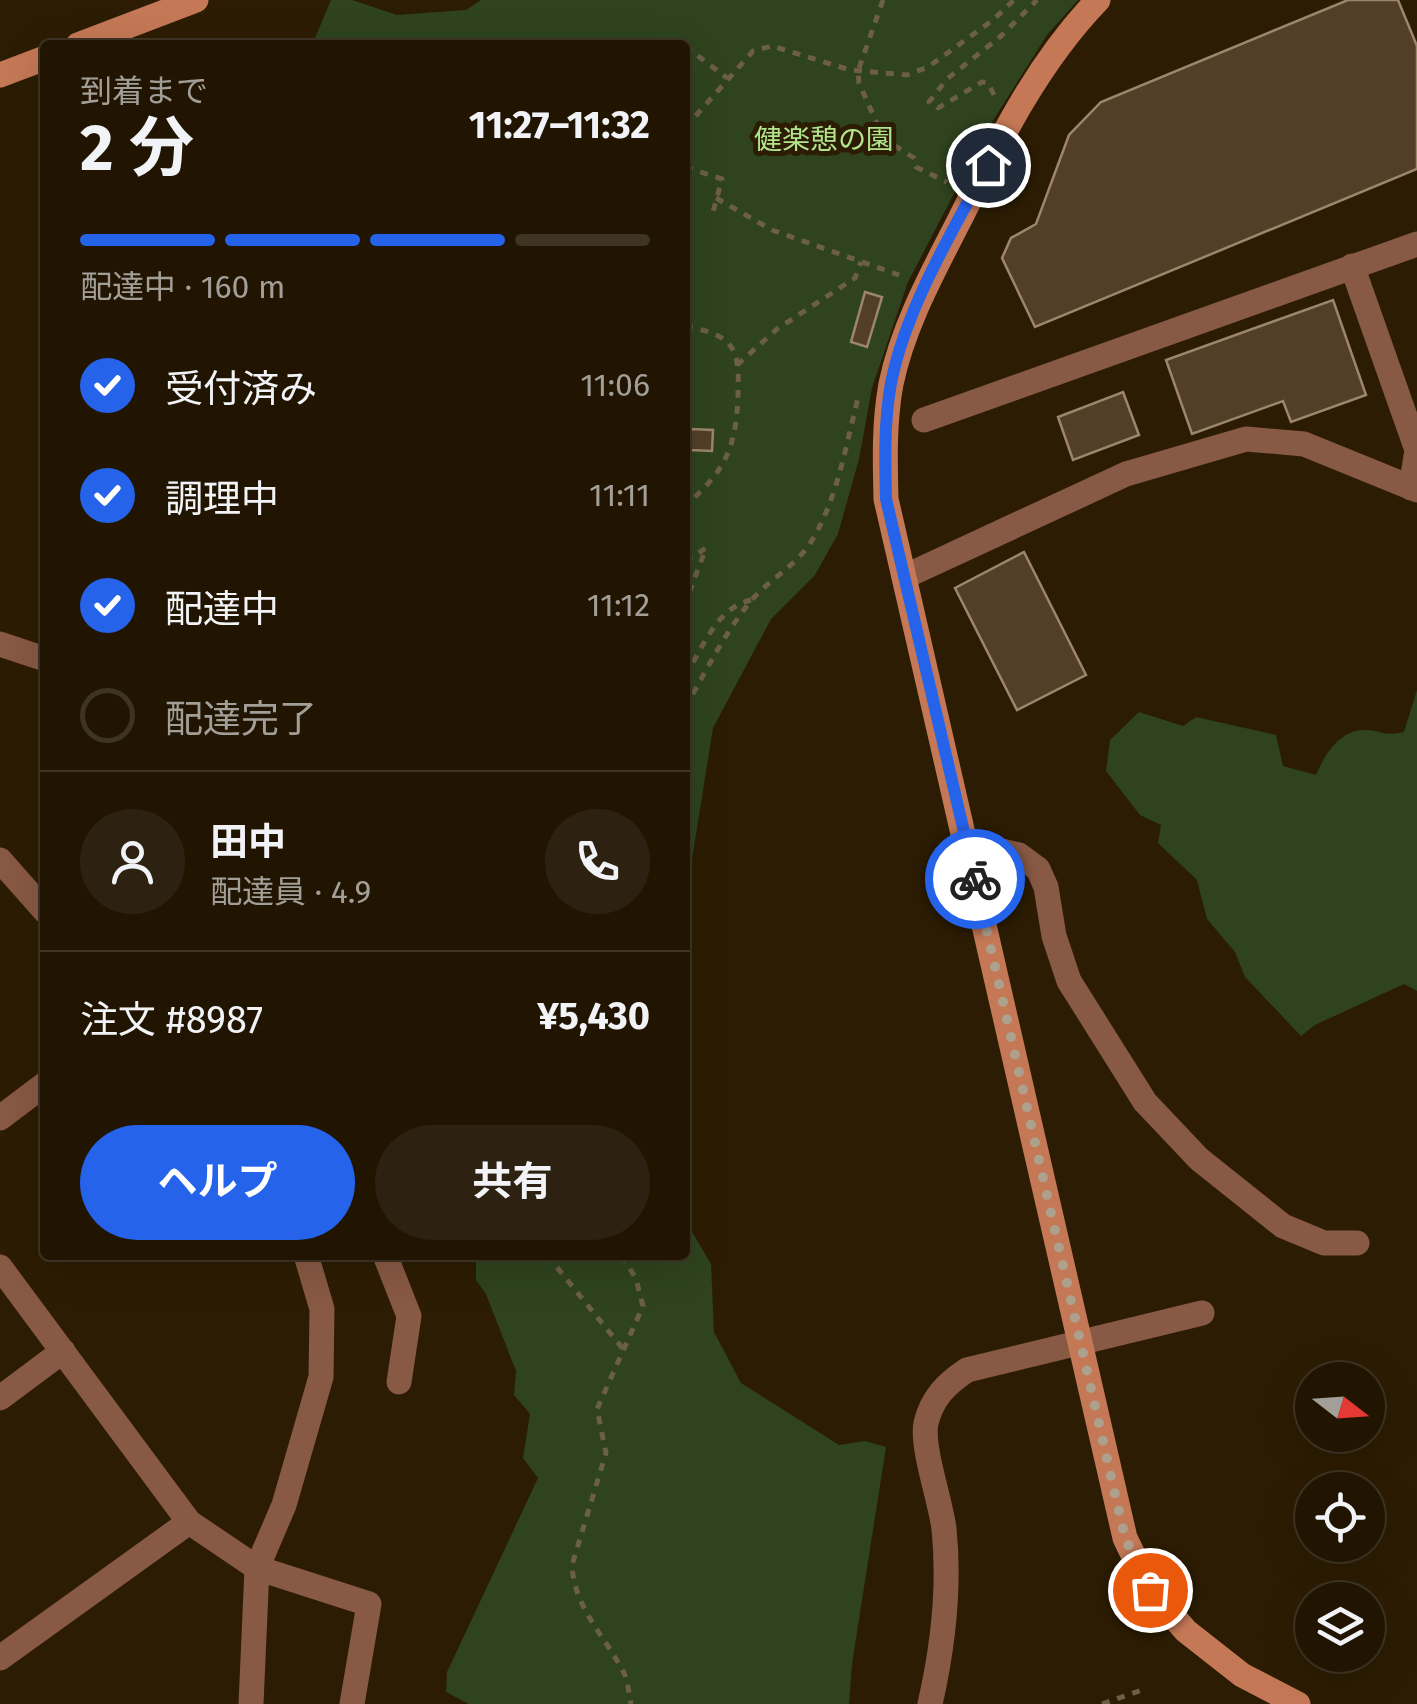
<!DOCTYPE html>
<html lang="ja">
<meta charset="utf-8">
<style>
:root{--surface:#211502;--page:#2d2211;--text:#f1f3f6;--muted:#a29f99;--line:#3e3424;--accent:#2563eb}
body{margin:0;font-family:"Fira Sans","Noto Sans JP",sans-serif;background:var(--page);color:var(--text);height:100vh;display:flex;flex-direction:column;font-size:38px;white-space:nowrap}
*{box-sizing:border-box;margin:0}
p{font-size:32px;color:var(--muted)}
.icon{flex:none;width:55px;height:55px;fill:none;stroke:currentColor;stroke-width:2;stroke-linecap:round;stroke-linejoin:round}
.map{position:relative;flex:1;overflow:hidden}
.sheet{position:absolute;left:40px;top:40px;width:650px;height:1220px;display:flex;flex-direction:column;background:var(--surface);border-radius:10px;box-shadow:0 10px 40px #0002,0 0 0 2px var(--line)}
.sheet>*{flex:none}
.needle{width:65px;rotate:107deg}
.buttons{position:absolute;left:1295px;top:1362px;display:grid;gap:20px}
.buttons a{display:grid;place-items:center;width:90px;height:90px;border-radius:50%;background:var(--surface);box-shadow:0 10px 40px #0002,0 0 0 2px var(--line);font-size:50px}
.pin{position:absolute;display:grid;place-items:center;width:85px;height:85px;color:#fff;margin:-42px;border:5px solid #fff;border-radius:50%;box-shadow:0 2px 10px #0007}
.courier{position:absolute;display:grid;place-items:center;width:100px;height:100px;margin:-50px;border:8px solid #2563eb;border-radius:50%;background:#fff;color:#222;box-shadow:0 2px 12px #0007}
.head em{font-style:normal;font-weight:700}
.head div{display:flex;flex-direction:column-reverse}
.head{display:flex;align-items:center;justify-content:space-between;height:170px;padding:0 40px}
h1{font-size:65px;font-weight:700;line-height:75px}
.bar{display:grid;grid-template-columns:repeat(4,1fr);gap:15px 10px;align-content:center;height:120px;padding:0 40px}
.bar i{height:12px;border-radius:8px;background:var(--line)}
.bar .selected{background:var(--accent)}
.bar p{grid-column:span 4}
.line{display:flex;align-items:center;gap:25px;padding:0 40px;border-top:2px solid var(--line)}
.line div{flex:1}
.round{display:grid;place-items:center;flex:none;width:105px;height:105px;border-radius:52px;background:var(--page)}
ol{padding:0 40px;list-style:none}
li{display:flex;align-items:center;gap:30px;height:110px}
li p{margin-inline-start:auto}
li .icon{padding:10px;border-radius:50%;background:var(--accent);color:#fff;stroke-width:4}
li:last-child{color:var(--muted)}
li i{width:55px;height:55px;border:5px solid var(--line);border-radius:50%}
.cta{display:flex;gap:20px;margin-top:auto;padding:20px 40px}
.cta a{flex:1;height:115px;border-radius:60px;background:var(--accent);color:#fff;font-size:40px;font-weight:700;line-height:115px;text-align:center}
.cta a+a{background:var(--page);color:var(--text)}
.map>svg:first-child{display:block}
.green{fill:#2e431e}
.building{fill:#533f28;stroke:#9c866c;stroke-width:2.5}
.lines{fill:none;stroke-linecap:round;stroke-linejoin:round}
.path{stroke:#6c5e48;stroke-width:5;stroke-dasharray:8 8;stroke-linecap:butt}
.street{stroke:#885944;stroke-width:25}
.secondary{stroke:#c47855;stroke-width:25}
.done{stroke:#ada18e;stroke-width:10;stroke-dasharray:0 18}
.route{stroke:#2563eb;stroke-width:12}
.labels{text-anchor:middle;stroke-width:10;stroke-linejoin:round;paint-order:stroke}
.park-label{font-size:28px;fill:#b1e58d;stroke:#2c1c03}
</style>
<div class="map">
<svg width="1417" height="1704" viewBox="0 0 1417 1704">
<rect width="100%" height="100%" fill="#2c1c03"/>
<path class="green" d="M 331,0 L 352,0 L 397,15 L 466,10 L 481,0 L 1078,0 L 1047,35 L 987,130 L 908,282 L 872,388 L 859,459 L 838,534 L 815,575 L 771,619 L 713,728 L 685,903 L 685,45 L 312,45 Z
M 1417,690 L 1417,991 L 1404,984 L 1315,1025 L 1301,1036 L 1245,977 L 1235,952 L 1207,919 L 1197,880 L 1158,843 L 1161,825 L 1140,815 L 1106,771 L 1110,740 L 1139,712 L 1183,726 L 1196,717 L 1276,735 L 1283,766 L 1316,775 C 1324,756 1338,732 1362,730 C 1379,729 1383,737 1404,732 Z
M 685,1220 L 711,1264 L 714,1332 L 741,1383 L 839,1445 L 865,1441 L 886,1447 L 852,1664 L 849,1704 L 469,1704 L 446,1692 L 447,1672 L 538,1478 L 523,1458 L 530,1414 L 514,1395 L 516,1371 L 486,1294 L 476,1280 L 476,1255 L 685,1255 Z"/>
<path class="building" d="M 1348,0 L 1398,0 L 1417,46 L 1417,169 L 1035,327 L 1002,258 L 1011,238 L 1036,224 L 1069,135 L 1101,102 Z
M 865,292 L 882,297 L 867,347 L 851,342 Z
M 1333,300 L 1366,395 L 1291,422 L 1283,401 L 1192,434 L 1166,360 Z
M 1123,392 L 1139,435 L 1073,460 L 1058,417 Z
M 691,429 L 713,430 L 712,451 L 690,450 Z
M 1024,552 L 1086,675 L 1017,710 L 955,588 Z"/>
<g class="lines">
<path class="path" d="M 883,0 L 858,71 L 859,83 L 879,128 L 889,142 L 914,158 L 916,167 L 947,182
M 685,46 L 727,78
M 994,95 L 988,83 L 982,82 L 938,108 L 929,102 L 947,79 L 1001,36 L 1037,0
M 685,128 L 753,51 L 772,46 L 850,70 L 907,75 L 928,67 L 993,20 L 1014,0
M 685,167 L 722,179 L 713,212
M 716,198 L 772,230 L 899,275
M 685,326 C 702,330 724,333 733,350 C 740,364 738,382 738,397 C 736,449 724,472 685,506
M 737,365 L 777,329 L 855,278 L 861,262
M 685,561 L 706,548 L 685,604
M 685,676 C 703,648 716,608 751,600
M 685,708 C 705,673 724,634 750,602 C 768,580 795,567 811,542 C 838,498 846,444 859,394
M 547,1255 L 623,1349
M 622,1255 L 636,1279 L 643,1306 L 597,1409 L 606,1453 L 572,1565 C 574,1608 605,1636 624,1673 C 628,1682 629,1694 631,1704
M 1102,1704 L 1142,1690"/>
<path class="street" d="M 1352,266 L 1417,450 L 1411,488
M 924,420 L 1417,244
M 904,577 L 1126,474 L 1246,439 L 1304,444 L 1417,490
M 0,644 L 45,659
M 969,853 L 989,848 L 1019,855 L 1038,869 L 1046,887 L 1054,936 L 1069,981 L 1145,1102 L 1199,1159 L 1283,1226 L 1324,1243 L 1357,1243
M 0,860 L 45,911
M 0,1118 L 45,1084
M 385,1255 L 409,1316 L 399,1382
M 0,1267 L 189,1522 L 257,1568 L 369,1604 L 352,1704
M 0,1398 L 63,1351
M 0,1658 L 189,1522
M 251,1704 L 257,1568 L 284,1505 L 321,1377 L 322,1309 L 306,1255
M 930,1704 C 943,1647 950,1587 944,1529 C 941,1502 921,1447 926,1423 C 932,1398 946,1384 967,1370 L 1202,1313"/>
<path class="secondary" d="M 1098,0 C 1037,63 998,143 959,221 C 933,272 903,326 891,384 C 884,422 885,460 886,499 L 1125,1538 L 1150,1590 L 1186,1631 L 1242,1675 L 1298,1704
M 78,45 L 196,0
M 0,75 L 45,58"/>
</g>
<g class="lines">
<path class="done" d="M 975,879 L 1125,1538 L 1150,1590"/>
<path class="route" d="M 975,879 L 886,499 C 885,460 884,422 891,383 C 906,308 952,232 988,165"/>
</g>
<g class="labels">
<g class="park-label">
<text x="824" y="149">健楽憩の園</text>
</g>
</g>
</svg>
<div class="buttons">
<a><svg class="needle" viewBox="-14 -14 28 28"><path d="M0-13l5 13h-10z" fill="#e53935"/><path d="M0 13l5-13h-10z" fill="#a29f99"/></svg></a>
<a><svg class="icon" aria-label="locate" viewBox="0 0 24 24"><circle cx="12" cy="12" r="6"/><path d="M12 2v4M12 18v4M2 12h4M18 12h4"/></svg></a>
<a><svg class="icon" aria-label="layers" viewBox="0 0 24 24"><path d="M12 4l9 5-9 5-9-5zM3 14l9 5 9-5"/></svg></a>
</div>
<div class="pin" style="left:1150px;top:1590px;background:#ea580c"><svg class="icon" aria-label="bag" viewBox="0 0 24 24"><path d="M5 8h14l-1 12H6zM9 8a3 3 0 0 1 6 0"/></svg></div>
<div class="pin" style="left:988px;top:165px;background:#1f2937"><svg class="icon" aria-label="home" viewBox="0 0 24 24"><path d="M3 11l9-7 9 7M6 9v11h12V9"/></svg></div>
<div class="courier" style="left:975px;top:879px"><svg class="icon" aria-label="bike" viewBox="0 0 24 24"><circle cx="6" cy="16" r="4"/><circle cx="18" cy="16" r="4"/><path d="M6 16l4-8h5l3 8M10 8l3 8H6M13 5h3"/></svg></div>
<section class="sheet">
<div class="head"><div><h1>2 分</h1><p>到着まで</p></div><em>11:27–11:32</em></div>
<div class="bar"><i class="selected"></i><i class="selected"></i><i class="selected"></i><i></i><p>配達中 · 160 m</p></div>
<ol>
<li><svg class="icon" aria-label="check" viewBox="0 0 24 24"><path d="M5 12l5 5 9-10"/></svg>受付済み<p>11:06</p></li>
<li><svg class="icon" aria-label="check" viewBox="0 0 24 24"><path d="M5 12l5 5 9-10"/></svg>調理中<p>11:11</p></li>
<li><svg class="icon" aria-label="check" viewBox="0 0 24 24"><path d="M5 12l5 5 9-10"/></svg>配達中<p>11:12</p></li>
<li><i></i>配達完了</li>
</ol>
<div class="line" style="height:180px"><a class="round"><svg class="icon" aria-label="person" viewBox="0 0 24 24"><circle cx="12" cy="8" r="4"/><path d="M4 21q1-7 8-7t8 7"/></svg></a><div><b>田中</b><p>配達員 · 4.9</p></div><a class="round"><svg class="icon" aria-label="phone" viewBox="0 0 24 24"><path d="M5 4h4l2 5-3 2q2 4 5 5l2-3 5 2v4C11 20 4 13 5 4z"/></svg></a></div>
<div class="line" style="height:130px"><div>注文 #8987</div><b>¥5,430</b></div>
<div class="cta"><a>ヘルプ</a><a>共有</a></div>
</section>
</div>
